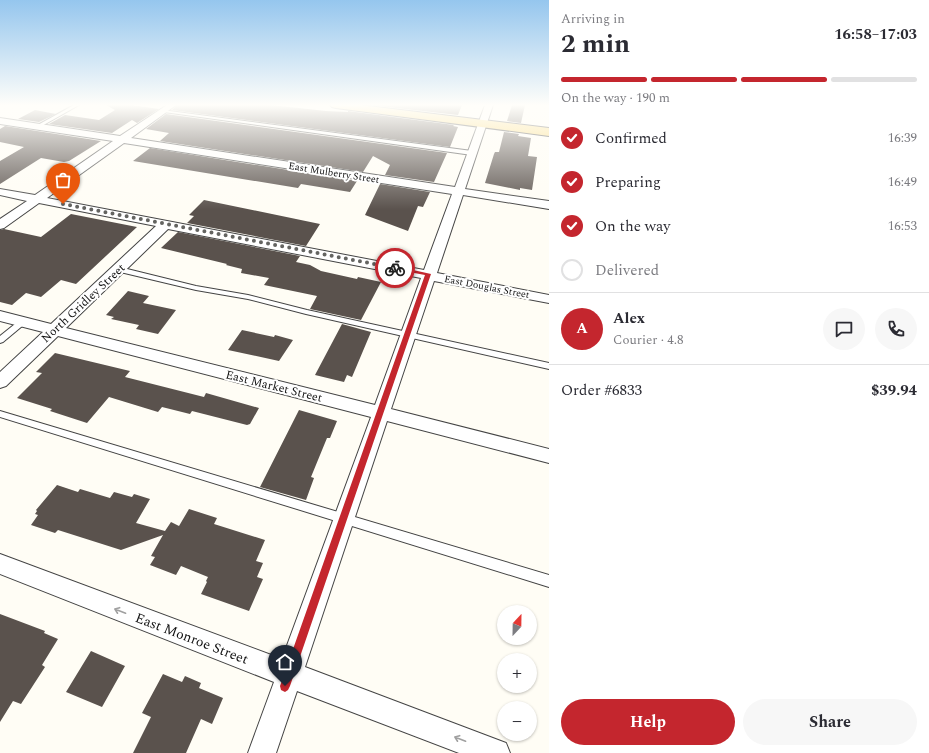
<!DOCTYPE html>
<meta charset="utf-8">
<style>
:root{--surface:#fff;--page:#f7f7f7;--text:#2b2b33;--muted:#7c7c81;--line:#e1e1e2;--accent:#c4262e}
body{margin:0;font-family:Spectral,serif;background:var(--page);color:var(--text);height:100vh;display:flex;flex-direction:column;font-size:15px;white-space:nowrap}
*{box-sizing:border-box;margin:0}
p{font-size:13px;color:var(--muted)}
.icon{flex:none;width:22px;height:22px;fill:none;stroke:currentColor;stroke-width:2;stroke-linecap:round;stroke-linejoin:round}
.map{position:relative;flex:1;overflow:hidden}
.sheet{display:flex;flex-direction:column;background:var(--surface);width:380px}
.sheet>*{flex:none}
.needle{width:26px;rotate:22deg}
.controls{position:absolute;left:497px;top:605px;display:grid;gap:8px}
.controls a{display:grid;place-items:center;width:40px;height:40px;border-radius:50%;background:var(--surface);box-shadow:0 1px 3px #0004;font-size:20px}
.pin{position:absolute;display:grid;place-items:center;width:34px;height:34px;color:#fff;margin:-41px -17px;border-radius:50% 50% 50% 0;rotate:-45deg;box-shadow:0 0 4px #0007}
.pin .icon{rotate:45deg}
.courier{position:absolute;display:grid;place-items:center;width:40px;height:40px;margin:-20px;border:3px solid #c4262e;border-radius:50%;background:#fff;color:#222;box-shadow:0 1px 5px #0007}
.overview em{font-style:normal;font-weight:700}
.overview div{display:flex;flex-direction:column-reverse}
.overview{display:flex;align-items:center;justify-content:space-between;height:68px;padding:0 12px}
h1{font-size:26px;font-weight:700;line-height:30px}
.bar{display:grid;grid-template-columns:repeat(4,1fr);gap:6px 4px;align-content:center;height:48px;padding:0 12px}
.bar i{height:5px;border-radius:3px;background:var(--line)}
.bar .current{background:var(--accent)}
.bar p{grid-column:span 4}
.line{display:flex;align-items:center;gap:10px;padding:0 12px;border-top:1px solid var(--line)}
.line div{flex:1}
.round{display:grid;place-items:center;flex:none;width:42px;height:42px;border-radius:21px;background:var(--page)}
ol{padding:0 12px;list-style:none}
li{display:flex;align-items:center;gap:12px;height:44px}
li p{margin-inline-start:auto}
li .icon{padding:4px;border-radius:50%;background:var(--accent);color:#fff;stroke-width:4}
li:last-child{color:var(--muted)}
li i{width:22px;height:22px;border:2px solid var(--line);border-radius:50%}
.primary-button{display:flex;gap:8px;margin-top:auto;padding:8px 12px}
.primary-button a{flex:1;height:46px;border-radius:24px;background:var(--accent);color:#fff;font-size:16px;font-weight:700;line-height:46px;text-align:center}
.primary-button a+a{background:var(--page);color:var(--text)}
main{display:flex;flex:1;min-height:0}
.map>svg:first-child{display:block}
.building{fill:#5a524d}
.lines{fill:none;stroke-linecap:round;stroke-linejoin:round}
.service-casing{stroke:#444;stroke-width:2}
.minor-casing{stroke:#444;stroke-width:2}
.primary-casing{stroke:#222;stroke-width:2}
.service{fill:#fff;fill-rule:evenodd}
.minor{fill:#fff;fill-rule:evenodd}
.primary{fill:#f9d66b;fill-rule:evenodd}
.oneway{stroke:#a0a0a0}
.route{fill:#c4262e}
.done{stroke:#646461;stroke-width:4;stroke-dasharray:0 7.2}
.labels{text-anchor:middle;stroke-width:4;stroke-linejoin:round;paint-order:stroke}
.far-street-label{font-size:10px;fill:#111;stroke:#fff}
.street-label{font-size:12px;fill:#111;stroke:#fff}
.near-street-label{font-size:14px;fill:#111;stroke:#fff}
</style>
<main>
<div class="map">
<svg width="549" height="753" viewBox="0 0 549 753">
<rect width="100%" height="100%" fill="#fffdf5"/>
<path class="building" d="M 106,105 L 131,105 L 159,109 L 137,123 L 132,120 L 112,133 L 49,124 L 65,115 L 99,120 L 115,110 Z
M 177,105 L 271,105 L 326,111 L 348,112 L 348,111 L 454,125 L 453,126 L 458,127 L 450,147 L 172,110 Z
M 370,105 L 462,105 L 458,115 Z
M 512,105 L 525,105 L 521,123 L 507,121 Z
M 35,110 L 56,114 L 39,122 L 18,119 Z
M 166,114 L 447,153 L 434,182 L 385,175 L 390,165 L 373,156 L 363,172 L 160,141 L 169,133 L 146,129 Z
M 5,126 L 101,141 L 69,161 L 64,162 L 41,158 L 0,184 L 0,161 L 24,147 L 0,142 L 0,129 Z
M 504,132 L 519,134 L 518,136 L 531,138 L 528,156 L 537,157 L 532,190 L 520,188 L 520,190 L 485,183 L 494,154 L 495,152 L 499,152 Z
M 150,148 L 357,181 L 350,192 L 301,184 L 298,188 L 133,161 Z
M 380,184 L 430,192 L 423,207 L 418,206 L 408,231 L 365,215 Z
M 204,200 L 320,224 L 306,246 L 187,223 L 194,216 L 189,215 Z
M 71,214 L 137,227 L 76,284 L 61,280 L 41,297 L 26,293 L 12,305 L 0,302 L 0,230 L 4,229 L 41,237 Z
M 178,232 L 300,256 L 296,262 L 310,265 L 321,271 L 357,279 L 358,277 L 381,282 L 361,320 L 310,309 L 317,296 L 264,285 L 269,278 L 241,273 L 242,269 L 226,265 L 227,264 L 161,248 Z
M 128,291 L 149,296 L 143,303 L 176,310 L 158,334 L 136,329 L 139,325 L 111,319 L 114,317 L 106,315 Z
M 342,324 L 371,332 L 352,377 L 347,375 L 344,382 L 315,375 Z
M 242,330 L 274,337 L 275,335 L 293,340 L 279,361 L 228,350 Z
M 55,353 L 130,371 L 125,377 L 204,397 L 206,393 L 259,408 L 250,424 L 247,425 L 192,411 L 190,414 L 162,407 L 158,412 L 109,397 L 87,423 L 50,411 L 52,409 L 17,398 L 42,373 L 36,372 Z
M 299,410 L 337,421 L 330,438 L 327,438 L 311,477 L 314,478 L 306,500 L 260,487 Z
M 57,485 L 78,492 L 80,489 L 110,498 L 114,492 L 132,497 L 134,494 L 150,499 L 136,523 L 165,531 L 171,522 L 179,526 L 189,509 L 217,518 L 214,524 L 265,540 L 256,561 L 263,563 L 257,577 L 263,579 L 249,611 L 201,594 L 207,582 L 206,581 L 208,577 L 181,566 L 176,575 L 150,565 L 155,557 L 151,556 L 163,535 L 121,550 L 58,530 L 55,533 L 31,525 L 38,515 L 35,514 L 37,511 L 36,510 Z
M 0,614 L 45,631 L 44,633 L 58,639 L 42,665 L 45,667 L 21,704 L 13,701 L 0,722 Z
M 91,651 L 125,666 L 102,707 L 66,692 Z
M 163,674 L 182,682 L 185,676 L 201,683 L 199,688 L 223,698 L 212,724 L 201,719 L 186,753 L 133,753 L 151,717 L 142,713 Z"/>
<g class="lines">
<defs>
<path id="service" d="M 74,105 L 79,105 L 40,127 L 36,126 Z
M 162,110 L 472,151 L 475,153 L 472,155 L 164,112 L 162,112 Z
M 116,267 L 119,267 L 196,286 L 248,295 L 307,310 L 549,363 L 549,369 L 306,314 L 248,299 L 196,290 L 116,271 Z
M 20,320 L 26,320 L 27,322 L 3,342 L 0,343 L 0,336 Z
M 0,411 L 549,575 L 549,587 L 0,417 Z"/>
<path id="minor" d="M 167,105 L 176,105 L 131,138 L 455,187 L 485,105 L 493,105 L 465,189 L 549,201 L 549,209 L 463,195 L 437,273 L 549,295 L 549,303 L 434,281 L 391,409 L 549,449 L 549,463 L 387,421 L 305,667 L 506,743 L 510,753 L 459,753 L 297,691 L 276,753 L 248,753 L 274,682 L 0,574 L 0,554 L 282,659 L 371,417 L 58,336 L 6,386 L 0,388 L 0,372 L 43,332 L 0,321 L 0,311 L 51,324 L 156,226 L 39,203 L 4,228 L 0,229 L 0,219 L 27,201 L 0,195 L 0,189 L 35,195 L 113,141 L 0,124 L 0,118 L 120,136 ZM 124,143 L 452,194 L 424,270 L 47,198 ZM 168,229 L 421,278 L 375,405 L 66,328 Z"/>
<path id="primary" d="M 330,105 L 360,105 L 549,128 L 549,136 L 336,108 L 332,107 Z"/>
</defs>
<use href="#service" class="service-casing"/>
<use href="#minor" class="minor-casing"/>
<use href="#primary" class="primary-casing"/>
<use href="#service" class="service"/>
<use href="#minor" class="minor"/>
<use href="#primary" class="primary"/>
</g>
<defs><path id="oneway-shaft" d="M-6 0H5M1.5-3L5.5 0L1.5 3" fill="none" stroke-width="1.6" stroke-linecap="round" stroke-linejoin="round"/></defs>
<g class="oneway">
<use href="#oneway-shaft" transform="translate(120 611) rotate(-159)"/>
<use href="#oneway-shaft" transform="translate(460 739) rotate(-159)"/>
</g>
<linearGradient id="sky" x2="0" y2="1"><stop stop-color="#95c6ee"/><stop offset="0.5" stop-color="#fffefa"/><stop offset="1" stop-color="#fffefa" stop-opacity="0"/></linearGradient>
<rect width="549" height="210" fill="url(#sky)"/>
<path class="route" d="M 395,266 L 431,274 L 290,686 L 288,690 L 285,692 L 281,690 L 280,686 L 425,275 L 393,269 L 392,268 Z"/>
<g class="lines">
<path class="done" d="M 63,204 L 395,268"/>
</g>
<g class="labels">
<g class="far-street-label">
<text transform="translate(334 172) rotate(9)" y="4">East Mulberry Street</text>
<text transform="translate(487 286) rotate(11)" y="4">East Douglas Street</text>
</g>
<g class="street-label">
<text transform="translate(83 303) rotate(-43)" y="4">North Gridley Street</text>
<text transform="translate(274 386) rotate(14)" y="4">East Market Street</text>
</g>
<g class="near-street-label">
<text transform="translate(192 638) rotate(21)" y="5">East Monroe Street</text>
</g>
</g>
</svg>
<div class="controls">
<a><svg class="needle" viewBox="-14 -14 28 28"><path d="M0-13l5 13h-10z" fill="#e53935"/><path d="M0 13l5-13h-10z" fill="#7c7c81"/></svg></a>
<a>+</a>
<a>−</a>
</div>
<div class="pin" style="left:63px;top:204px;background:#ea580c"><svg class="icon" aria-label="bag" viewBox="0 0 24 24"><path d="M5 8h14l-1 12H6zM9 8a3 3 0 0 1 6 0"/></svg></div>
<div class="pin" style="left:285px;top:686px;background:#1f2937"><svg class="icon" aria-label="home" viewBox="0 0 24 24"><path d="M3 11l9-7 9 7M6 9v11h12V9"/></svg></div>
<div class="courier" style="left:395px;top:268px"><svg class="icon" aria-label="bike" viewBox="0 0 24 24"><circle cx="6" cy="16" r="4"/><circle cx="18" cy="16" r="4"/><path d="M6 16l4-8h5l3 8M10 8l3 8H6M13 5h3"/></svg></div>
</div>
<section class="sheet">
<div class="overview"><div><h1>2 min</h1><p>Arriving in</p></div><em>16:58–17:03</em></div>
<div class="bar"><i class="current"></i><i class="current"></i><i class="current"></i><i></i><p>On the way · 190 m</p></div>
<ol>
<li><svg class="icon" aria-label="check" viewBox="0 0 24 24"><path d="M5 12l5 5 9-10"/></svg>Confirmed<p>16:39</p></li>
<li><svg class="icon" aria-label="check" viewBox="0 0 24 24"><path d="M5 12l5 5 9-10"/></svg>Preparing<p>16:49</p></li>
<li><svg class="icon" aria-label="check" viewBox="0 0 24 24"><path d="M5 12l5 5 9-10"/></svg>On the way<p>16:53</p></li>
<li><i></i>Delivered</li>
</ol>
<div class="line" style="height:72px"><b class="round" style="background:var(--accent);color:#fff">A</b><div><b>Alex</b><p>Courier · 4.8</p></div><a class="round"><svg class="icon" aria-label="chat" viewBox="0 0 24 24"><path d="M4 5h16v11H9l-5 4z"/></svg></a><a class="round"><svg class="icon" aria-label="phone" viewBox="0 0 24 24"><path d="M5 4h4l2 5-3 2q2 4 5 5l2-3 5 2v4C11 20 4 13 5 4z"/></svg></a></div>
<div class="line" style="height:52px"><div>Order #6833</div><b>$39.94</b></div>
<div class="primary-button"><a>Help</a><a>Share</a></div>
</section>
</main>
